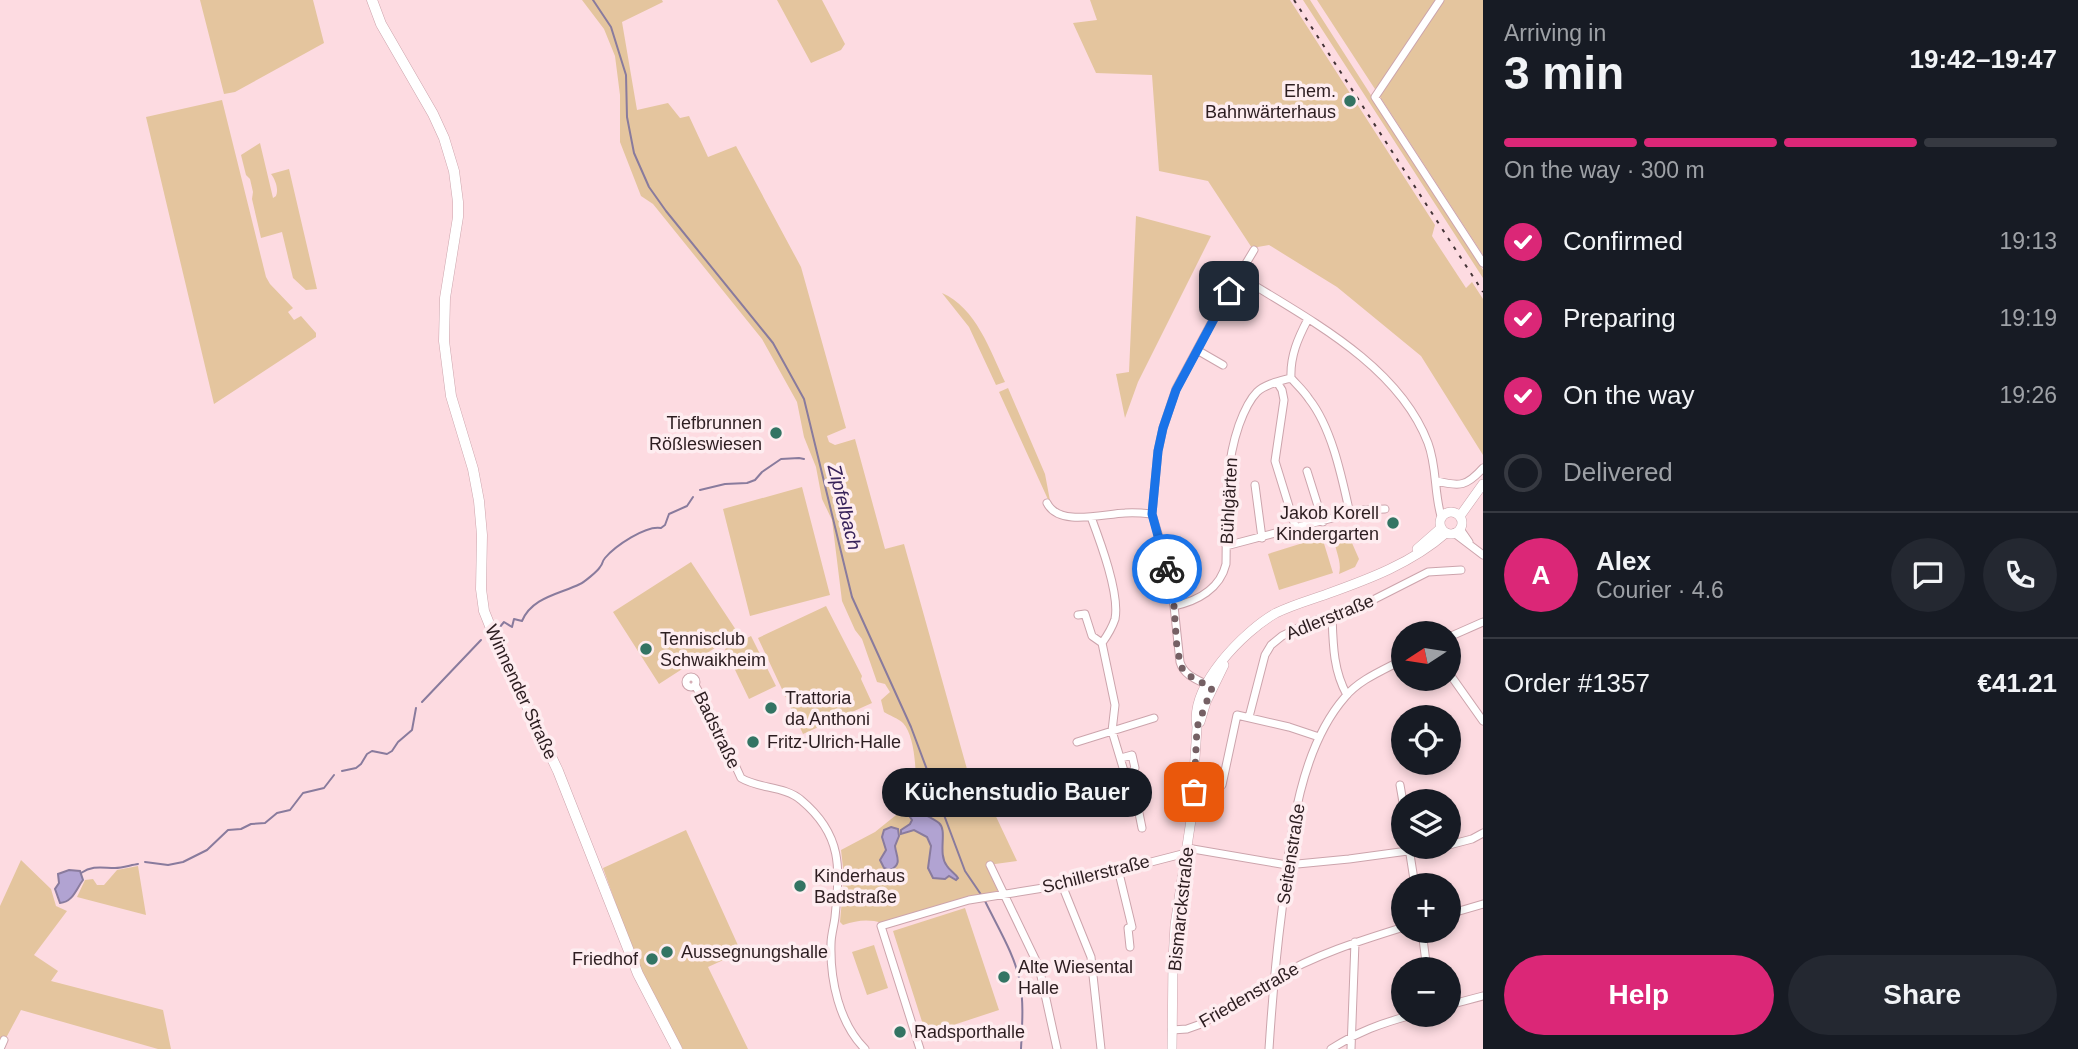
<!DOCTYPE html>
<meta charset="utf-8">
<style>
:root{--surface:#171b24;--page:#242831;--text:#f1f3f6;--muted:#9ea1a6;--line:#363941;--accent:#db2777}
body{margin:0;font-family:Helvetica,sans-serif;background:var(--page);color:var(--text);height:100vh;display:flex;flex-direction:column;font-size:26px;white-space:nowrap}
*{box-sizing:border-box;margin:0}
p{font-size:23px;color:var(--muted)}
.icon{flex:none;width:38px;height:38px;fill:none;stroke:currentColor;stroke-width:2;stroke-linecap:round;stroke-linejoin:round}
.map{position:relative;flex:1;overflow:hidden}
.sheet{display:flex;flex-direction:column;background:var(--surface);width:595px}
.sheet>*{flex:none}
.needle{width:46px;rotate:258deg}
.tools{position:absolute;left:1391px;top:621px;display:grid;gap:14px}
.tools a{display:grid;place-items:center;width:70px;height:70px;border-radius:50%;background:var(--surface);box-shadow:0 4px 10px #0003;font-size:35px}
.pin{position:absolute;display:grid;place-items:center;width:60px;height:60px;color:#fff;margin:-30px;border-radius:14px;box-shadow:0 4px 10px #0006}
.courier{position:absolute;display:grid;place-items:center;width:70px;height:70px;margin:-35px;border:5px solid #1a73e8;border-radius:50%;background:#fff;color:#222;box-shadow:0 2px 9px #0007}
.bubble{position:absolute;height:49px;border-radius:24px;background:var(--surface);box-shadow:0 4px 10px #0003;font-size:23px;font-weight:800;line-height:49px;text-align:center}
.headline em{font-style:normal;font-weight:800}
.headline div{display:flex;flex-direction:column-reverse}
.headline{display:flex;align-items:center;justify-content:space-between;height:119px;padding:0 21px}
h1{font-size:46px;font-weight:800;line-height:52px}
.bar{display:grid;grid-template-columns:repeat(4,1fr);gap:10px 7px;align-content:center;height:84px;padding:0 21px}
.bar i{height:9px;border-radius:5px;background:var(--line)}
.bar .active{background:var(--accent)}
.bar p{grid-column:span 4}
.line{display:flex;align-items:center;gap:18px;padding:0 21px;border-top:2px solid var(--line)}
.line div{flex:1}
.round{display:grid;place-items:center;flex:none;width:74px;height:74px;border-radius:37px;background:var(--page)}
ol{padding:0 21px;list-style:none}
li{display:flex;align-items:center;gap:21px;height:77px}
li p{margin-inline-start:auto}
li .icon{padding:7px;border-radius:50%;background:var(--accent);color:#fff;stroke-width:4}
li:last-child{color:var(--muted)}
li i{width:38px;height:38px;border:4px solid var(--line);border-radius:50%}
.primary-button{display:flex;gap:14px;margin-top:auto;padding:14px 21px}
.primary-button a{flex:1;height:80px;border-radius:42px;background:var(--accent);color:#fff;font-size:28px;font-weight:800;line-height:80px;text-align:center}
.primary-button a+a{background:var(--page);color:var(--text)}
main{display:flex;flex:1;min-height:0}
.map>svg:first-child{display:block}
.green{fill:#e4c59e}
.water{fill:#b1a3d2;stroke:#897b9d;stroke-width:2}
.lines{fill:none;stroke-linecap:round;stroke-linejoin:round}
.stream{stroke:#897b9d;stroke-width:2}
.minor-casing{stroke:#cca4ac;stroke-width:9}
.tertiary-casing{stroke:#cca4ac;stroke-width:10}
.secondary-casing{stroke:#cca4ac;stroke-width:11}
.minor{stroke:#fff;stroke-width:7}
.tertiary{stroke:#fff;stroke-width:9}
.secondary{stroke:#fff;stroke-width:10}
.rail{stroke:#443336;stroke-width:2;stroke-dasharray:3.5 7;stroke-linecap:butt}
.done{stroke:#756064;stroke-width:7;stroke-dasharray:0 12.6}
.route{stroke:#1a73e8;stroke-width:9}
.poi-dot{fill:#337463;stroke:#feedf0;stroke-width:2.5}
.labels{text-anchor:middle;stroke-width:7;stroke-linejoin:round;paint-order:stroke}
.poi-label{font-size:18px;fill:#2c1d20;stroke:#feedf0;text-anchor:start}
.street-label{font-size:18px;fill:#2c1d20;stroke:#feedf0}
.water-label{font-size:19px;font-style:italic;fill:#37225a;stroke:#feedf0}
</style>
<main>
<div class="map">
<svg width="1483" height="1049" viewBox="0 0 1483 1049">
<rect width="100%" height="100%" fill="#fddbe1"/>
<path class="green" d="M 200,0 L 313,0 L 324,43 L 235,92 L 224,94 Z
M 582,0 L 662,0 L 663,2 L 622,22 L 637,110 L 668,103 L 680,118 L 689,116 L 708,157 L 736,146 L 801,267 L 846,428 L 827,436 L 829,442 L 835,445 L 855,439 L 885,549 L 904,544 L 967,769 L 975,772 L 1017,861 L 988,865 L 997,883 L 997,891 L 883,923 C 868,919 858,920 843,925 L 840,922 L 844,876 L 841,850 L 875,832 L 916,799 C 916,780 917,739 903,723 C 899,719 889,715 884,712 L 881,700 L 890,692 L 885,684 L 877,682 L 862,639 L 855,630 L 842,601 L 832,520 L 822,499 L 816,467 L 804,437 L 797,402 L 762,339 L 653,204 L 641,196 L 620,142 L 620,95 L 615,56 L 604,29 Z
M 777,0 L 822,0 L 845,44 L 841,50 L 811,63 Z
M 1090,0 L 1290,0 L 1435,225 L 1432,236 L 1466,288 L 1472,282 L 1483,299 L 1483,455 L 1421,356 L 1337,287 L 1269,245 L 1252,248 L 1208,181 L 1159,171 L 1152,75 L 1096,73 L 1073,23 L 1097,20 Z
M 1303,0 L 1310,0 L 1483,270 L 1483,278 Z
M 1317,0 L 1483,0 L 1483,255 Z
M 222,100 L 266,277 L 270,284 L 293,308 L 288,312 L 294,320 L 301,316 L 316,333 L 316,337 L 214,404 L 146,117 Z
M 260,143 L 273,198 L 276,196 C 279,189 275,179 271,174 L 289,169 L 317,289 L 306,290 L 293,278 L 282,232 L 261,238 L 252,199 L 253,192 L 250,179 L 246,175 L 241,155 Z
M 1136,216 L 1211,236 L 1138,382 L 1125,418 L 1116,374 L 1129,372 Z
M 942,293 C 976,308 990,350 1005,382 L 996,385 L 969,327 Z
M 1008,388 L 1045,474 L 1051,506 L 999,392 Z
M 802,487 L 830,595 L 750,616 L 723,509 Z
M 1345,527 L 1359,559 L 1355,567 L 1339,574 C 1343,559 1331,546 1335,530 Z
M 1322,537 L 1333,573 L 1279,590 L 1268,554 Z
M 691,562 L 738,633 L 659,684 L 613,612 Z
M 826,606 L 862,676 L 861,679 L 872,703 L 803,734 L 758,638 Z
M 751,636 L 776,686 L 749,699 L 725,649 Z
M 686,830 L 741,952 L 708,967 L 748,1049 L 683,1049 L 656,1004 L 628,938 L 603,868 Z
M 21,860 L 51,889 L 56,906 L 67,911 L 34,955 L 58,971 L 51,981 L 163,1010 L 171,1049 L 158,1049 L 21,1010 L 6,1038 L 0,1045 L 0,906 Z
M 138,866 L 146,915 L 77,897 L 85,880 L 93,879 L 97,885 L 104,885 L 117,870 Z
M 965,908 L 999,1010 L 926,1034 L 893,931 Z
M 874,945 L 888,988 L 867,995 L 852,952 Z"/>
<path class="water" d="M 920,812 C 925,815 934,819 939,823 C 948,831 937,853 947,866 C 950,871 955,873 958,878 L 956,880 L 949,876 L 945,879 L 933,878 L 928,868 L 931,846 L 927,837 L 914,830 L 901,834 L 901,830 L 910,824 L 912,820 L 910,817 Z
M 891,827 L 898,829 L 899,836 L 895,846 C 896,856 903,864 890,870 L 884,868 L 880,860 L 886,850 L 882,837 L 884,830 Z
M 69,870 L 80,871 L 83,880 C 76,889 73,902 60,903 L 55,889 L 59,883 L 58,874 Z"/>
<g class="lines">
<path class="stream" d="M 593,0 L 611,27 L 626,75 L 627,117 L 634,153 L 649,187 L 666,211 L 773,343 L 804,399 L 852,597 L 911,727 L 965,871 L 982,896
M 700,490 L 725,484 L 747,483 L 755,480 L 762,472 L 781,459 L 799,458 L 804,459
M 499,628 L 504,622 L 512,627 L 514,619 L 522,621 C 532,597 560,594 580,584 C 583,583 598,571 600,567 C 604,562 601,563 605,558 C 615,546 646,525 661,528 L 665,525 L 669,514 L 687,506 L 693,497
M 422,702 L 481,640
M 342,771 L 356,768 L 361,764 L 367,754 L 372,751 L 387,754 L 392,751 L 398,742 L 412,730 L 416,708
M 145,862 L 168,865 L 183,862 L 207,850 L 228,830 L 241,829 L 251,824 L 265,823 L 277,813 L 290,810 L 303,793 L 324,788 L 334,775
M 81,873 C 93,865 102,868 115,868 C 122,868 131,865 138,864
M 985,901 C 997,926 1015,955 1020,982 C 1024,1004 1022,1027 1021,1049"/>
<defs>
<path id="minor" d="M 1440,0 L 1375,97 L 1483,263
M 1239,276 C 1306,318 1398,364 1428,443 C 1437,467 1434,492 1441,516
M 1197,350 L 1223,365
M 1291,378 C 1297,385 1304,391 1309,399 C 1332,428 1342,478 1350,514
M 1291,378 C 1290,356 1298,338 1308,319
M 1277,382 L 1282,390 L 1284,400 L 1275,461 L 1296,529
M 1307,471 L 1323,522
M 1437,481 C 1460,487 1467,486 1483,468
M 1255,485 L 1262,538
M 1047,503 C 1059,527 1102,514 1125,513 C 1134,512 1143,513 1152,514
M 1091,517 C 1100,541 1120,594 1115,619 C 1112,628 1107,636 1102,643 L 1115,705 L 1112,731 L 1124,771 L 1131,773 L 1135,768 L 1132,755 L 1121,758
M 1460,529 L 1469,542
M 1454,533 L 1483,555
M 1226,546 L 1363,510 L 1385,509
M 1174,606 C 1197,601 1220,589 1226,564 C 1227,517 1223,471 1239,425 C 1243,414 1248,401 1257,392 C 1265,384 1280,381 1291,378
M 1078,615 L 1085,614 L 1092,636 L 1102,643
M 1332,615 C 1333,643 1333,670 1347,695
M 1449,637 L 1483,622
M 1449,673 L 1483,721
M686 682a5 5 0 1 1 10 0a5 5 0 1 1-10 0Z
M 695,685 L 715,721 L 741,778 C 759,789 785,786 801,800 C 843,835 840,868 835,917 C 834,926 831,935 831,944 C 830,980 839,1023 865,1049
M 1210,686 C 1198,680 1184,676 1180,662 L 1174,606 L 1165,557 L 1152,514 L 1158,451 L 1163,428 L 1176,389 L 1220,307 L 1254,250
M 1249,717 L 1265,655 L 1271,645 L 1282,636 L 1308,623 L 1365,604 L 1428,572 L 1461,570
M 1077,742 L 1154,718
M 1131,773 L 1142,828
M 1222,785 L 1237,715 L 1289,727 L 1319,737
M 1400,785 L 1404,808
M 1449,845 L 1472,839 L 1483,833
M 1187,848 L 1287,865 L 1349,859 L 1437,847
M 1409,848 L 1415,886
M 990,865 L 1039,967 L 1057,1049
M 1118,869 L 1132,927 L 1128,928 L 1130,947
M 1062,885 L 1091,957 L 1101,1049
M 1449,914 L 1483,904
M 1422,931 L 1427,970
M 1449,1005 L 1483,996
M 1172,1030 L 1187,1029 L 1201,1024 C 1226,1011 1249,993 1274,979 C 1314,955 1359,941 1404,927
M 0,1049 L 4,1040
M 920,1049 L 881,926 L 969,900 L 1062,885 L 1186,853
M 1269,1049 C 1272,1002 1276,956 1282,910 C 1290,841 1298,751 1345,697 C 1360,679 1384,670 1404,659
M 1331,1049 C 1357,1032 1382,1023 1412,1015
M 1351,1049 L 1355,942"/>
<path id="tertiary" d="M1440 523a11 11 0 1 1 22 0a11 11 0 1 1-22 0Z
M 1460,516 L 1483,484
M 1417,549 L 1441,528
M 1200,722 L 1206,702 L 1224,665
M 1172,1049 L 1173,961 L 1175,925 L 1191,820 L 1197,727 C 1189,686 1244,631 1276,613 C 1292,605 1310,600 1327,594 C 1369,579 1412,563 1446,533"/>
<path id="secondary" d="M 372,0 L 381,24 L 433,114 L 444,138 L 454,171 L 458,202 L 458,217 L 445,298 L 444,341 L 451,396 L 473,469 L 479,501 L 482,535 L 481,589 L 484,611 L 496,641 L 558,771 L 638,974 L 677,1049"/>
</defs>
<use href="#minor" class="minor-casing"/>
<use href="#tertiary" class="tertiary-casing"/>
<use href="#secondary" class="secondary-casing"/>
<use href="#minor" class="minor"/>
<use href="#tertiary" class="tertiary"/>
<use href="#secondary" class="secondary"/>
<path class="rail" d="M 1294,0 L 1483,292"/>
</g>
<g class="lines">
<path class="done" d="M 1167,569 L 1174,606 L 1177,649 L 1182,668 L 1186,674 L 1212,688 L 1197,727 L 1194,792"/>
<path class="route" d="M 1167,569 L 1152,514 L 1158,451 L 1163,428 L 1176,390 L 1229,291"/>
</g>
<g class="poi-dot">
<circle cx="1350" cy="101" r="7"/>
<circle cx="776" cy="433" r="7"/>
<circle cx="1393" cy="523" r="7"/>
<circle cx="646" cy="649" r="7"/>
<circle cx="771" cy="708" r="7"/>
<circle cx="753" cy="742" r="7"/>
<circle cx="800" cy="886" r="7"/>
<circle cx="667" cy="952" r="7"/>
<circle cx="652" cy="959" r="7"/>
<circle cx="1004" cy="977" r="7"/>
<circle cx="900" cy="1032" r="7"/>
</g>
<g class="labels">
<g class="poi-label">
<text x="1336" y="97" text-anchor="end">Ehem.<tspan x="1336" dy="21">Bahnwärterhaus</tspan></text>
<text x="762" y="429" text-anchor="end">Tiefbrunnen<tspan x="762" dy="21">Rößleswiesen</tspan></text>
<text x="1379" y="519" text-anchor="end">Jakob Korell<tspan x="1379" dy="21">Kindergarten</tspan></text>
<text x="660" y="645">Tennisclub<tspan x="660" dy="21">Schwaikheim</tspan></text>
<text x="785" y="704">Trattoria<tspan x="785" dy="21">da Anthoni</tspan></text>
<text x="767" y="748">Fritz-Ulrich-Halle</text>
<text x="814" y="882">Kinderhaus<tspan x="814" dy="21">Badstraße</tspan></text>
<text x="681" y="958">Aussegnungshalle</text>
<text x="638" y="965" text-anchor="end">Friedhof</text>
<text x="1018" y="973">Alte Wiesental<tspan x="1018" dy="21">Halle</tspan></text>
<text x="914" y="1038">Radsporthalle</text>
</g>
<g class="street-label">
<text transform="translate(1229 501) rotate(-87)" y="6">Bühlgärten</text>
<text transform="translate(1330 617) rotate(-22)" y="6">Adlerstraße</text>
<text transform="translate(521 692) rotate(65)" y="6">Winnender Straße</text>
<text transform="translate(717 730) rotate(64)" y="6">Badstraße</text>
<text transform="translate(1291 854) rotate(-81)" y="6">Seitenstraße</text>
<text transform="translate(1096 874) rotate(-14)" y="6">Schillerstraße</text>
<text transform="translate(1181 909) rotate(-84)" y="6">Bismarckstraße</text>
<text transform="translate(1249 995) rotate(-30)" y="6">Friedenstraße</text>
</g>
<g class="water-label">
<text transform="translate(845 507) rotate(76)" y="7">Zipfelbach</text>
</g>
</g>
</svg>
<div class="tools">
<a><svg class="needle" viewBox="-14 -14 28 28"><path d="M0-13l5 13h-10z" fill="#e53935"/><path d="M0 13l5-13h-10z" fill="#9ea1a6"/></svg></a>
<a><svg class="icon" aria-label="locate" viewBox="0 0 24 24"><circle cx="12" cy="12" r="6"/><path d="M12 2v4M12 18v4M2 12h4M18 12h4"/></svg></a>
<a><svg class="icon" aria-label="layers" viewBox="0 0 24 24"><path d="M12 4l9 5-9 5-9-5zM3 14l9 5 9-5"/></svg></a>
<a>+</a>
<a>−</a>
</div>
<div class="pin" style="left:1194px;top:792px;background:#ea580c"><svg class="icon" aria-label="bag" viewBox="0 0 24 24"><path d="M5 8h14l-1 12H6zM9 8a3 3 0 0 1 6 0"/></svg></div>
<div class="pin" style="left:1229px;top:291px;background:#1f2937"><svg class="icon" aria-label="home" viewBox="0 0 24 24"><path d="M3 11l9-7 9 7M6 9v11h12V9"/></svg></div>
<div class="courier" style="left:1167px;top:569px"><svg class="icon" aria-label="bike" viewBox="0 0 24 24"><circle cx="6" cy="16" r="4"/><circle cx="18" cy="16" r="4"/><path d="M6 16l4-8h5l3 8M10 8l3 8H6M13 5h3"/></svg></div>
<div class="bubble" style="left:882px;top:768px;width:270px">Küchenstudio Bauer</div>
</div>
<section class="sheet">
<div class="headline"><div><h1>3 min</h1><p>Arriving in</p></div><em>19:42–19:47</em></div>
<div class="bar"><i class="active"></i><i class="active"></i><i class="active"></i><i></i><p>On the way · 300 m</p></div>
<ol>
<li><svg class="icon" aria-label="check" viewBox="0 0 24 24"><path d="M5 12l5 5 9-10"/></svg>Confirmed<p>19:13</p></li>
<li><svg class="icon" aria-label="check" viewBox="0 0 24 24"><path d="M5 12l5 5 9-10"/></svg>Preparing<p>19:19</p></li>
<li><svg class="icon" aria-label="check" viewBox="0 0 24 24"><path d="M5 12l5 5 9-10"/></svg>On the way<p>19:26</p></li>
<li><i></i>Delivered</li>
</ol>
<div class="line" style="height:126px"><b class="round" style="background:var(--accent);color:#fff">A</b><div><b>Alex</b><p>Courier · 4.6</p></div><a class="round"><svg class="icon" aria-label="chat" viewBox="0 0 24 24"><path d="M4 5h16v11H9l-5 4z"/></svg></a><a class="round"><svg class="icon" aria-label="phone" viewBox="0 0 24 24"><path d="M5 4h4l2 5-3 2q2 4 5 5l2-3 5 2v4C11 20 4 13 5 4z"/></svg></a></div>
<div class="line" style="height:91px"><div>Order #1357</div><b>€41.21</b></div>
<div class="primary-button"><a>Help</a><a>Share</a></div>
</section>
</main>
